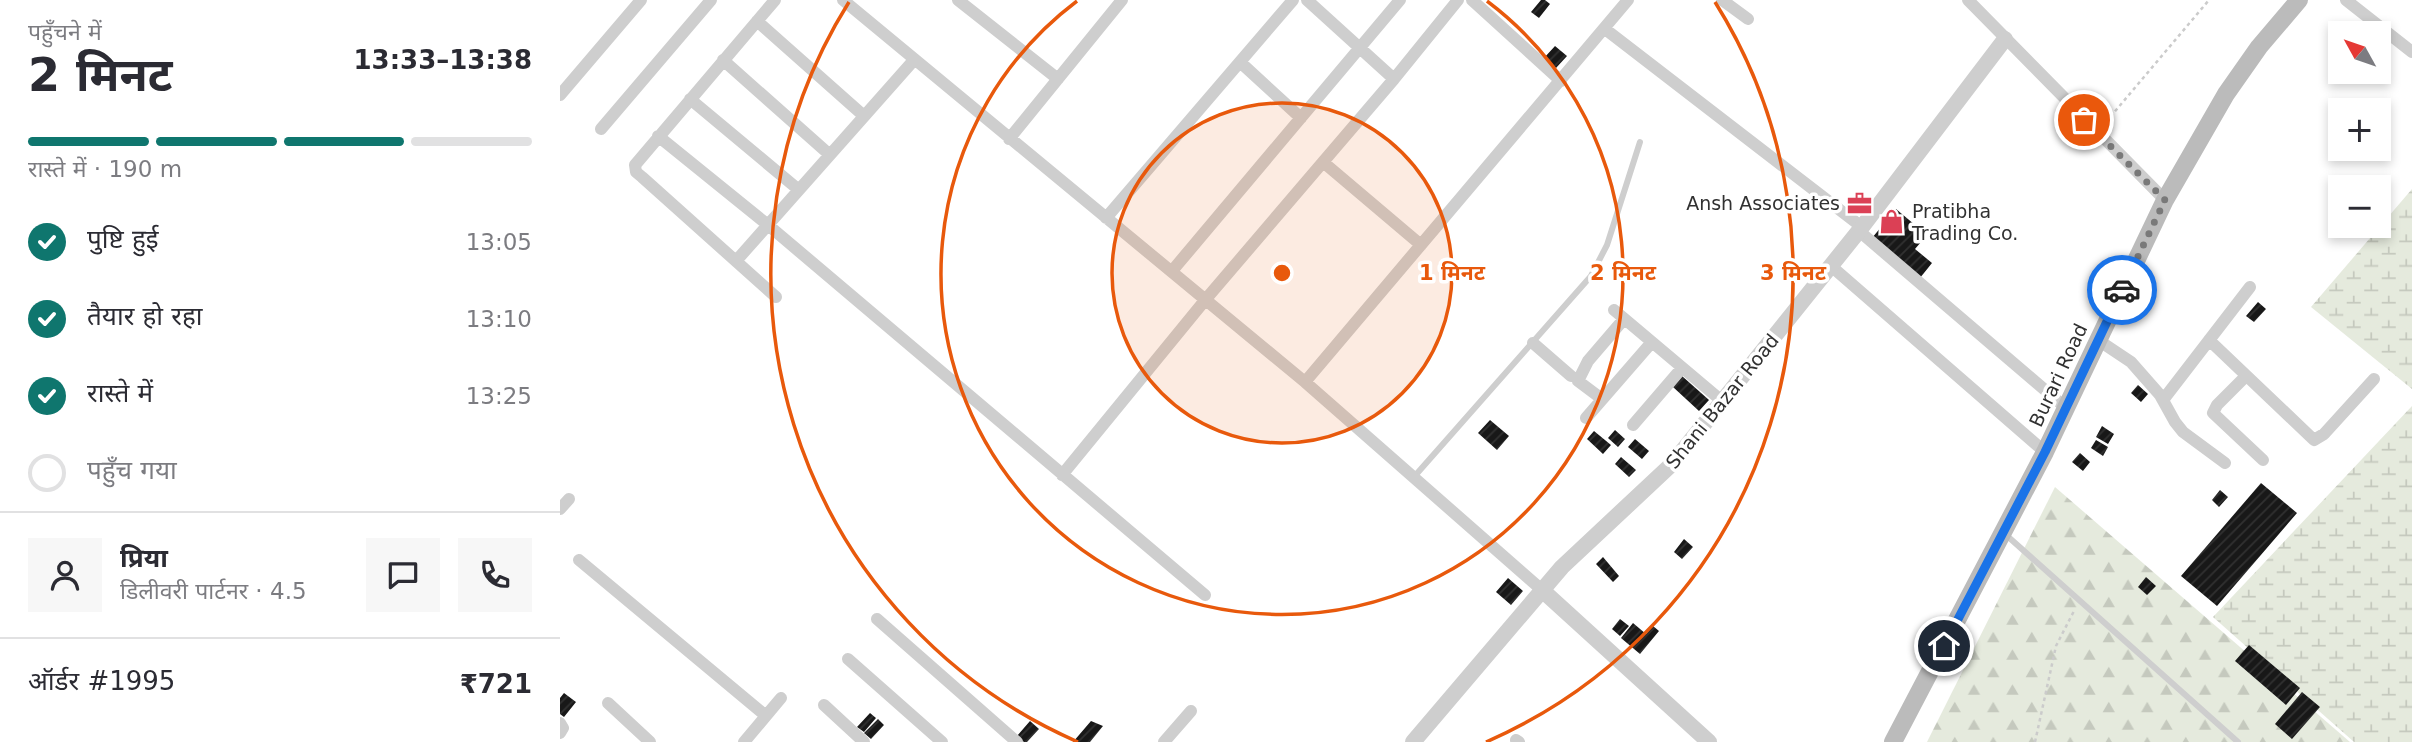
<!DOCTYPE html>
<html lang="hi">
<meta charset="utf-8">
<style>
:root{--surface:#fff;--page:#f7f7f7;--text:#2b2b33;--muted:#7c7c81;--line:#e1e1e2;--accent:#0f766e}
body{margin:0;font-family:"DejaVu Sans","Noto Sans Devanagari",sans-serif;background:var(--page);color:var(--text);height:100vh;display:flex;flex-direction:column;font-size:26px;white-space:nowrap}
*{box-sizing:border-box;margin:0}
p{font-size:23px;color:var(--muted)}
.icon{flex:none;width:38px;height:38px;fill:none;stroke:currentColor;stroke-width:2;stroke-linecap:round;stroke-linejoin:round}
.map{position:relative;flex:1;overflow:hidden}
.details{display:flex;flex-direction:column;background:var(--surface);width:560px}
.details>*{flex:none}
.needle{width:46px;rotate:310deg}
.controls{position:absolute;left:1768px;top:21px;display:grid;gap:14px}
.controls a{display:grid;place-items:center;width:63px;height:63px;border-radius:0px;background:var(--surface);box-shadow:0 4px 10px #0003;font-size:35px}
.pin{position:absolute;display:grid;place-items:center;width:60px;height:60px;color:#fff;margin:-30px;border:4px solid #fff;border-radius:50%;box-shadow:0 2px 7px #0007}
.courier{position:absolute;display:grid;place-items:center;width:70px;height:70px;margin:-35px;border:5px solid #1a73e8;border-radius:50%;background:#fff;color:#222;box-shadow:0 2px 9px #0007}
.headline em{font-style:normal;font-weight:700}
.headline div{display:flex;flex-direction:column-reverse}
.headline{display:flex;align-items:center;justify-content:space-between;height:119px;padding:0 28px}
h1{font-size:46px;font-weight:700;line-height:52px}
.bar{display:grid;grid-template-columns:repeat(4,1fr);gap:10px 7px;align-content:center;height:84px;padding:0 28px}
.bar i{height:9px;border-radius:5px;background:var(--line)}
.bar .on{background:var(--accent)}
.bar p{grid-column:span 4}
.line{display:flex;align-items:center;gap:18px;padding:0 28px;border-top:2px solid var(--line)}
.line div{flex:1}
.round{display:grid;place-items:center;flex:none;width:74px;height:74px;border-radius:0px;background:var(--page)}
ol{padding:0 28px;list-style:none}
li{display:flex;align-items:center;gap:21px;height:77px}
li p{margin-inline-start:auto}
li .icon{padding:7px;border-radius:50%;background:var(--accent);color:#fff;stroke-width:4}
li:last-child{color:var(--muted)}
li i{width:38px;height:38px;border:4px solid var(--line);border-radius:50%}
main{display:flex;flex:1;min-height:0}
.map>svg:first-child{display:block}
.forest{fill:url(#forest-firs)}
.wetland{fill:url(#wetland-marsh)}
.building{fill:url(#building-hatch)}
.lines{fill:none;stroke-linecap:round;stroke-linejoin:round}
.path{stroke:#cbcbcb;stroke-width:2.5;stroke-dasharray:3.5 3.5;stroke-linecap:butt}
.service{stroke:#cecece;stroke-width:6}
.minor{stroke:#cecece;stroke-width:12}
.tertiary{stroke:#cecece;stroke-width:16}
.secondary{stroke:#bbb;stroke-width:18}
.done{stroke:#797979;stroke-width:7;stroke-dasharray:0 12.6}
.route{stroke:#1a73e8;stroke-width:9}
.ring{fill:none;stroke:#e8590c;stroke-width:3.5}
.labels{text-anchor:middle;stroke-width:7;stroke-linejoin:round;paint-order:stroke}
.poi-label{font-size:19px;fill:#313131;stroke:#fff;text-anchor:end}
.street-label{font-size:19px;fill:#313131;stroke:#fff}
.centre{fill:#e8590c;stroke:#fff;stroke-width:3.5}
.ring-label{font-size:21px;text-anchor:middle;font-weight:bold;fill:#e8590c;stroke:#fff;stroke-width:7;stroke-linejoin:round;paint-order:stroke}
</style>
<main>
<section class="details">
<div class="headline"><div><h1>2 मिनट</h1><p>पहुँचने में</p></div><em>13:33–13:38</em></div>
<div class="bar"><i class="on"></i><i class="on"></i><i class="on"></i><i></i><p>रास्ते में · 190 m</p></div>
<ol>
<li><svg class="icon" aria-label="check" viewBox="0 0 24 24"><path d="M5 12l5 5 9-10"/></svg>पुष्टि हुई<p>13:05</p></li>
<li><svg class="icon" aria-label="check" viewBox="0 0 24 24"><path d="M5 12l5 5 9-10"/></svg>तैयार हो रहा<p>13:10</p></li>
<li><svg class="icon" aria-label="check" viewBox="0 0 24 24"><path d="M5 12l5 5 9-10"/></svg>रास्ते में<p>13:25</p></li>
<li><i></i>पहुँच गया</li>
</ol>
<div class="line" style="height:126px"><a class="round"><svg class="icon" aria-label="person" viewBox="0 0 24 24"><circle cx="12" cy="8" r="4"/><path d="M4 21q1-7 8-7t8 7"/></svg></a><div><b>प्रिया</b><p>डिलीवरी पार्टनर · 4.5</p></div><a class="round"><svg class="icon" aria-label="chat" viewBox="0 0 24 24"><path d="M4 5h16v11H9l-5 4z"/></svg></a><a class="round"><svg class="icon" aria-label="phone" viewBox="0 0 24 24"><path d="M5 4h4l2 5-3 2q2 4 5 5l2-3 5 2v4C11 20 4 13 5 4z"/></svg></a></div>
<div class="line" style="height:91px"><div>ऑर्डर #1995</div><b>₹721</b></div>
</section>
<div class="map">
<svg width="1852" height="742" viewBox="0 0 1852 742">
<defs>
<pattern id="forest-firs" width="22" height="20" patternUnits="userSpaceOnUse" patternTransform="scale(1.75)"><rect width="22" height="20" fill="#e5eadd"/><path d="M5 1l3.5 6h-7zM16 11l3.5 6h-7z" fill="#c5c9be"/></pattern>
<pattern id="wetland-marsh" width="20" height="14" patternUnits="userSpaceOnUse" patternTransform="scale(1.75)"><rect width="20" height="14" fill="#e5eadd"/><path d="M1 5h8M5 5V1M11 12h8M15 12V8" fill="none" stroke="#c5c9be"/></pattern>
<pattern id="building-hatch" width="6" height="6" patternUnits="userSpaceOnUse" patternTransform="scale(1.75)"><rect width="6" height="6" fill="#181818"/><path d="M-1 1l2-2M0 6l6-6M5 7l2-2" fill="none" stroke="#313131"/></pattern>
</defs>
<rect width="100%" height="100%" fill="#fff"/>
<path class="forest" d="M 1495,487 L 1790,742 L 1367,742 Z"/>
<path class="wetland" d="M 1852,189 L 1852,389 L 1751,307 Z
M 1852,406 L 1852,742 L 1794,742 L 1653,617 Z"/>
<path class="building" d="M 981,0 L 985,0 L 990,4 L 979,18 L 971,12 Z
M 995,46 L 1007,56 L 996,68 L 984,58 Z
M 1336,209 L 1367,235 L 1355,249 L 1372,263 L 1360,278 L 1312,238 Z
M 1698,302 L 1706,309 L 1694,322 L 1686,316 Z
M 1122,376 L 1149,400 L 1139,411 L 1113,387 Z
M 1578,385 L 1588,394 L 1581,402 L 1571,393 Z
M 930,420 L 949,436 L 937,450 L 918,433 Z
M 1542,426 L 1554,434 L 1548,444 L 1536,437 Z
M 1055,430 L 1065,439 L 1058,447 L 1048,438 Z
M 1034,431 L 1051,445 L 1043,454 L 1027,439 Z
M 1075,439 L 1089,451 L 1082,459 L 1068,447 Z
M 1536,440 L 1548,447 L 1543,456 L 1531,448 Z
M 1520,453 L 1530,462 L 1523,471 L 1512,462 Z
M 1061,457 L 1076,470 L 1069,477 L 1055,464 Z
M 1701,483 L 1737,513 L 1657,606 L 1621,576 Z
M 1660,490 L 1668,497 L 1659,507 L 1652,500 Z
M 1124,539 L 1133,547 L 1122,559 L 1114,552 Z
M 1043,557 L 1059,576 L 1053,582 L 1036,564 Z
M 1586,577 L 1596,586 L 1587,595 L 1578,587 Z
M 948,578 L 963,591 L 951,605 L 936,592 Z
M 1060,619 L 1069,626 L 1060,636 L 1052,629 Z
M 1073,623 L 1086,634 L 1093,626 L 1099,631 L 1080,654 L 1061,638 Z
M 1689,645 L 1740,688 L 1726,705 L 1675,661 Z
M 1742,692 L 1760,707 L 1732,739 L 1715,724 Z
M 4,693 L 16,702 L 4,717 L 0,714 L 0,698 Z
M 310,713 L 316,718 L 304,732 L 297,727 Z
M 318,719 L 324,725 L 311,739 L 304,733 Z
M 470,721 L 479,729 L 467,742 L 464,742 L 457,736 Z
M 531,721 L 543,726 L 530,742 L 513,742 Z"/>
<g class="lines">
<path class="path" d="M 1546,122 L 1649,0
M 1475,742 L 1496,646 L 1515,609"/>
<path class="service" d="M 853,478 L 1031,276 L 1047,245 L 1080,142
M 1445,534 L 1678,742"/>
<path class="minor" d="M 215,0 L 75,165 L 76,172 L 82,177 L 216,297
M 283,0 L 745,382 L 982,590
M 398,0 L 498,79
M 747,0 L 834,79
M 912,0 L 1001,81
M 1162,0 L 1188,19
M 1408,0 L 1605,200
M 1786,0 L 1852,52
M 197,21 L 304,116
M 1045,29 L 1302,227
M 163,60 L 270,155
M 680,62 L 741,118
M 0,95 L 81,0
M 130,99 L 239,190
M 41,129 L 151,0
M 98,136 L 208,225 L 645,595
M 449,139 L 562,0
M 763,162 L 861,245
M 546,218 L 733,0
M 1299,231 L 1506,408
M 176,261 L 354,60
M 1271,266 L 1485,452
M 612,271 L 840,0
M 1054,310 L 1162,401
M 1538,340 L 1571,362 L 1600,395 L 1615,422 L 1623,432 L 1665,463
M 1649,340 L 1754,440 L 1764,434 L 1814,379
M 973,343 L 1011,376
M 1686,376 L 1657,405 L 1653,413 L 1703,460
M 745,382 L 1068,0
M 1042,399 L 1018,381 L 1028,361 L 1064,319
M 1603,400 L 1690,287
M 1026,418 L 1092,342
M 1073,425 L 1122,368
M 502,475 L 646,299 L 834,79 L 898,0
M 0,509 L 9,499
M 19,560 L 206,716
M 317,619 L 457,742
M 288,659 L 382,742
M 48,703 L 90,742
M 264,705 L 304,742
M 0,723 L 3,728 L 0,733
M 956,740 L 959,742
M 184,742 L 221,698
M 604,742 L 631,711"/>
<path class="tertiary" d="M 982,590 L 1149,742
M 853,742 L 1002,567 L 1112,464 L 1302,227 L 1445,39"/>
<path class="secondary" d="M 1333,742 L 1485,452 L 1605,200 L 1666,94 L 1699,47 L 1739,0"/>
</g>
<g class="lines">
<path class="done" d="M 1524,120 L 1605,200 L 1562,290"/>
<path class="route" d="M 1384,646 L 1485,452 L 1562,290"/>
</g>
<circle cx="722" cy="273" r="170" fill="#e8590c" fill-opacity=".12"/>
<g class="ring">
<circle cx="722" cy="273" r="170"/>
<path d="M927 1A341 341 0 1 1 517 1"/>
<path d="M518 742A511 511 0 0 1 289 2M1155 2A511 511 0 0 1 926 742"/>
</g>
<defs>
<symbol id="office-bare" viewBox="-9 -9 18 18"><path d="M-6-3h4V-5.5h4V-3h4V5H-6ZM-1-4.5V-3h2v-1.5ZM-6 0V1H6V0Z" fill="#db4055" stroke="#fff" stroke-width="2.5" paint-order="stroke"/></symbol>
<symbol id="shop-bare" viewBox="-9 -9 18 18"><path d="M-5-2.5h2.3a2.7 3.5 0 0 1 5.4 0H5L5.5 6h-11ZM-1.5-2.5h3a1.5 2.3 0 0 0-3 0Z" fill="#db4055" stroke="#fff" stroke-width="2.5" paint-order="stroke"/></symbol>
</defs>
<g fill-rule="evenodd">
<use href="#office-bare" x="1282" y="186" width="35" height="35"/>
<use href="#shop-bare" x="1314" y="204" width="35" height="35"/>
</g>
<g class="labels">
<g class="poi-label">
<text x="1280" y="210">Ansh Associates</text>
<text x="1352" y="218" text-anchor="start">Pratibha<tspan x="1352" dy="22">Trading Co.</tspan></text>
</g>
<g class="street-label">
<text transform="translate(1498 375) rotate(-65)" y="7">Burari Road</text>
<text transform="translate(1162 401) rotate(-51)" y="7">Shani Bazar Road</text>
</g>
</g>
<circle cx="722" cy="273" r="10" class="centre"/>
<g class="ring-label">
<text x="892" y="280">1 मिनट</text>
<text x="1063" y="280">2 मिनट</text>
<text x="1233" y="280">3 मिनट</text>
</g>
</svg>
<div class="controls">
<a><svg class="needle" viewBox="-14 -14 28 28"><path d="M0-13l5 13h-10z" fill="#e53935"/><path d="M0 13l5-13h-10z" fill="#7c7c81"/></svg></a>
<a>+</a>
<a>−</a>
</div>
<div class="pin" style="left:1524px;top:120px;background:#ea580c"><svg class="icon" aria-label="bag" viewBox="0 0 24 24"><path d="M5 8h14l-1 12H6zM9 8a3 3 0 0 1 6 0"/></svg></div>
<div class="pin" style="left:1384px;top:646px;background:#1f2937"><svg class="icon" aria-label="home" viewBox="0 0 24 24"><path d="M3 11l9-7 9 7M6 9v11h12V9"/></svg></div>
<div class="courier" style="left:1562px;top:290px"><svg class="icon" aria-label="car" viewBox="0 0 24 24"><path d="M5 17H2v-5l4-1 3-4h7l3 4 3 1v5h-3M9 17h6M6 11h13"/><circle cx="7" cy="17" r="2"/><circle cx="17" cy="17" r="2"/></svg></div>
</div>
</main>
